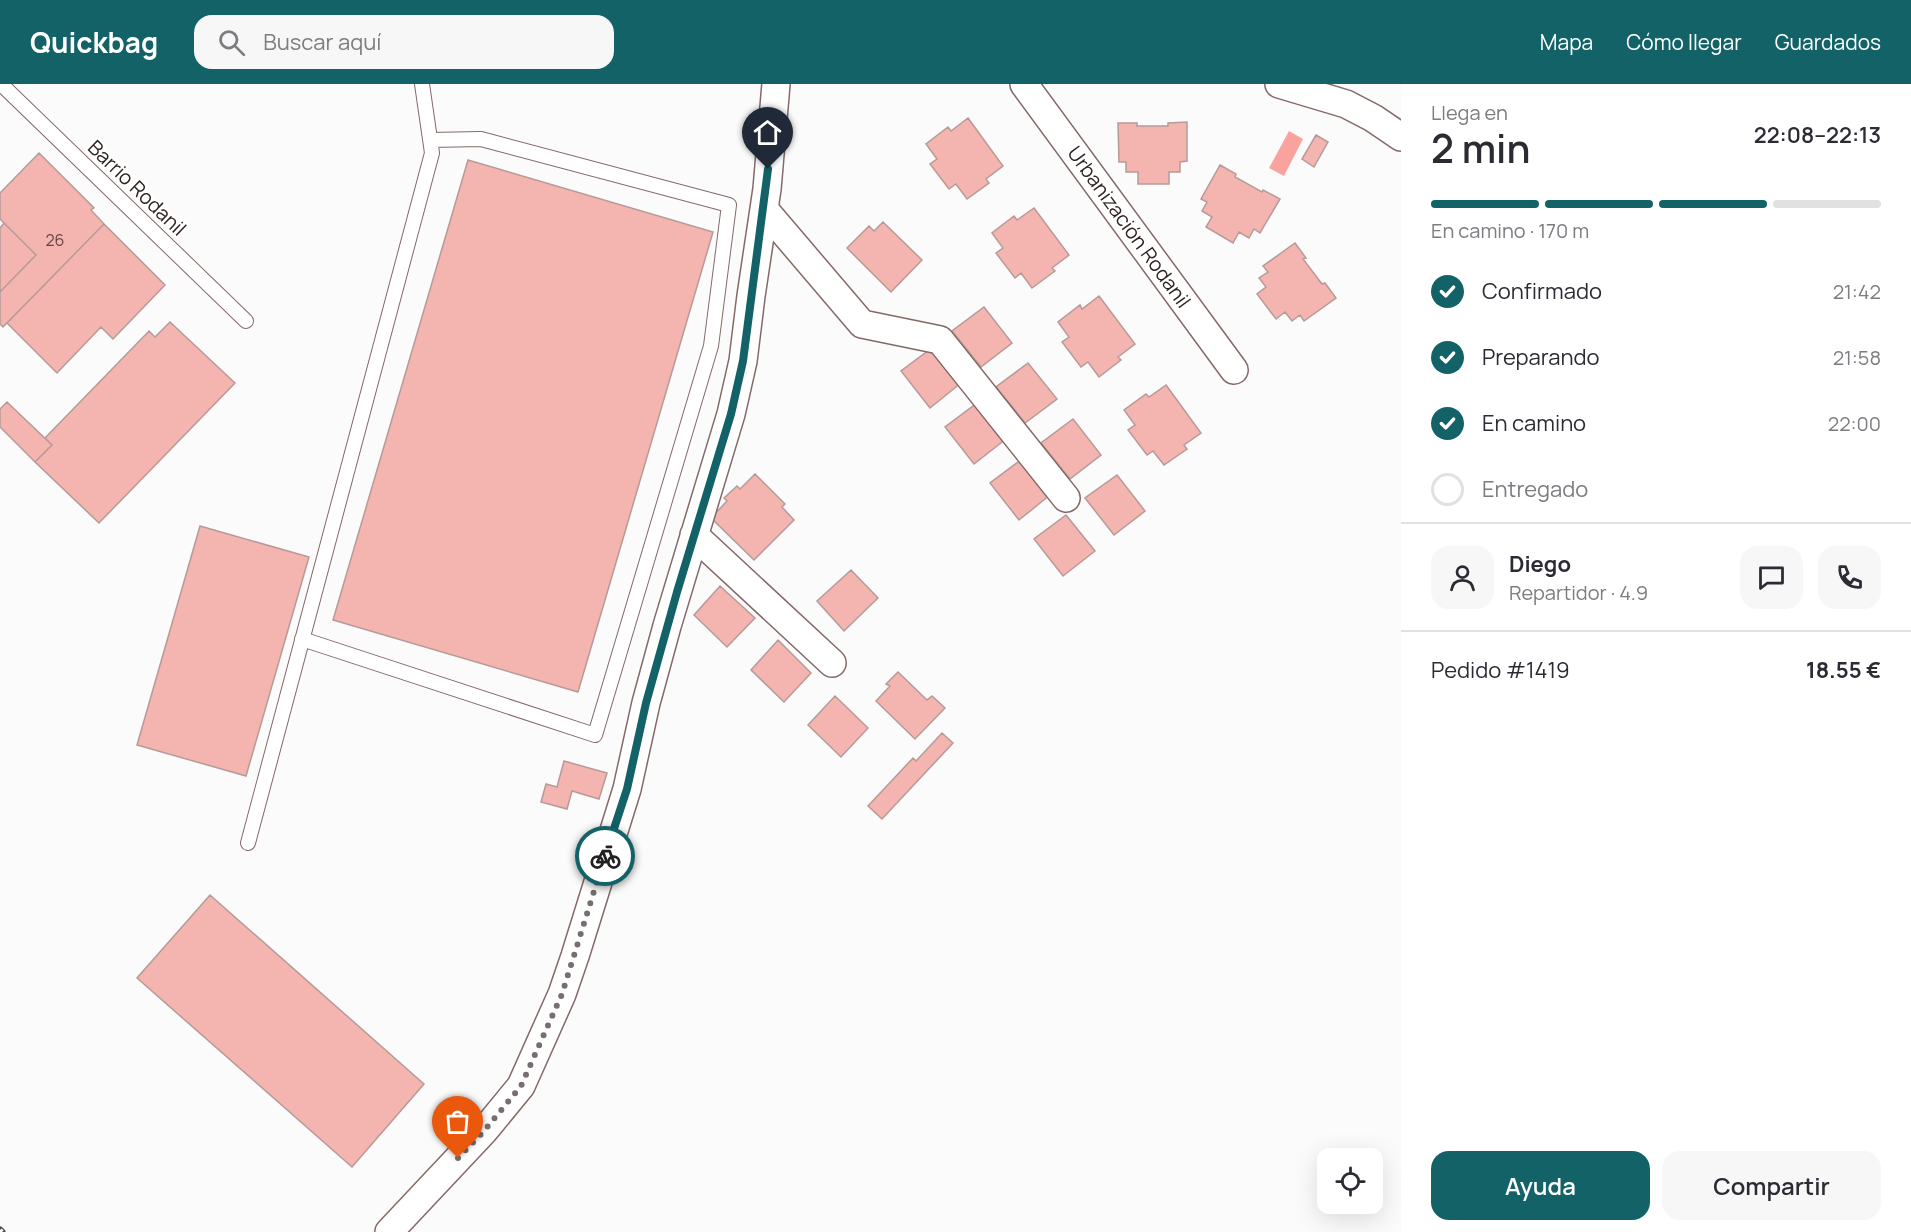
<!DOCTYPE html>
<html lang="es">
<meta charset="utf-8">
<style>
:root{--surface:#fff;--page:#f7f7f7;--text:#2b2b33;--muted:#7c7c81;--line:#e1e1e2;--accent:#126268}
body{margin:0;font-family:Manrope,sans-serif;background:var(--page);color:var(--text);height:100vh;display:flex;flex-direction:column;font-size:22px;white-space:nowrap}
*{box-sizing:border-box;margin:0}
p{font-size:20px;color:var(--muted)}
.icon{flex:none;width:33px;height:33px;fill:none;stroke:currentColor;stroke-width:2;stroke-linecap:round;stroke-linejoin:round}
.map{position:relative;flex:1;overflow:hidden}
.panel{display:flex;flex-direction:column;background:var(--surface);width:510px}
.panel>*{flex:none}
.controls{position:absolute;left:1317px;top:1064px;display:grid;gap:12px}
.controls a{display:grid;place-items:center;width:66px;height:66px;border-radius:12px;background:var(--surface);box-shadow:0 6px 24px #0002;font-size:30px}
.pin{position:absolute;display:grid;place-items:center;width:51px;height:51px;color:#fff;margin:-62px -26px;border-radius:50% 50% 50% 0;rotate:-45deg;box-shadow:0 0 6px #0007}
.pin .icon{rotate:45deg}
.courier{position:absolute;display:grid;place-items:center;width:60px;height:60px;margin:-30px;border:4px solid #126268;border-radius:50%;background:#fff;color:#222;box-shadow:0 2px 8px #0007}
.headline em{font-style:normal;font-weight:600}
.headline div{display:flex;flex-direction:column-reverse}
.headline{display:flex;align-items:center;justify-content:space-between;height:102px;padding:0 30px}
h1{font-size:39px;font-weight:600;line-height:45px}
.bar{display:grid;grid-template-columns:repeat(4,1fr);gap:9px 6px;align-content:center;height:72px;padding:0 30px}
.bar i{height:8px;border-radius:4px;background:var(--line)}
.bar .current{background:var(--accent)}
.bar p{grid-column:span 4}
.line{display:flex;align-items:center;gap:15px;padding:0 30px;border-top:2px solid var(--line)}
.line div{flex:1}
.round{display:grid;place-items:center;flex:none;width:63px;height:63px;border-radius:18px;background:var(--page)}
ol{padding:0 30px;list-style:none}
li{display:flex;align-items:center;gap:18px;height:66px}
li p{margin-inline-start:auto}
li .icon{padding:6px;border-radius:50%;background:var(--accent);color:#fff;stroke-width:4}
li:last-child{color:var(--muted)}
li i{width:33px;height:33px;border:3px solid var(--line);border-radius:50%}
.button{display:flex;gap:12px;margin-top:auto;padding:12px 30px}
.button a{flex:1;height:69px;border-radius:18px;background:var(--accent);color:#fff;font-size:24px;font-weight:600;line-height:69px;text-align:center}
.button a+a{background:var(--page);color:var(--text)}
header{display:flex;align-items:center;gap:36px;box-sizing:border-box;height:84px;padding:0 30px;background:var(--accent);color:#fff}
header strong{font-size:28px}
nav{display:flex;gap:33px;margin-inline-start:auto;font-size:21px}
.search{width:420px;height:54px;background:var(--page);display:flex;align-items:center;gap:15px;box-sizing:border-box;padding:0 21px;border-radius:18px;color:var(--muted);font-size:22px}
main{display:flex;flex:1;min-height:0}
.map>svg:first-child{display:block}
.water{fill:#f8a39e}
.building{fill:#f4b4af;stroke:#b79a98;stroke-width:1.5}
.lines{fill:none;stroke-linecap:round;stroke-linejoin:round}
.lane-casing{stroke:#846967;stroke-width:16}
.street-casing{stroke:#846967;stroke-width:30}
.lane{stroke:#fff;stroke-width:14}
.street{stroke:#fff;stroke-width:27}
.rail-casing{stroke:#534948;stroke-width:7}
.rail{stroke:#fff;stroke-width:4.5;stroke-dasharray:14;stroke-linecap:butt}
.done{stroke:#776f6f;stroke-width:6;stroke-dasharray:0 10.8}
.route{stroke:#126268;stroke-width:8}
.labels{text-anchor:middle;stroke-width:5;stroke-linejoin:round;paint-order:stroke}
.number-label{font-size:16px;fill:#614846}
.street-label{font-size:20px;fill:#302423;stroke:#fff}
</style>
<header>
<strong>Quickbag</strong>
<div class="search"><svg class="icon" aria-label="search" viewBox="0 0 24 24"><circle cx="10" cy="10" r="6"/><path d="M15 15l6 6"/></svg>Buscar aquí</div>
<nav><a>Mapa</a><a>Cómo llegar</a><a>Guardados</a></nav>
</header>
<main>
<div class="map">
<svg width="1401" height="1148" viewBox="0 0 1401 1148">
<rect width="100%" height="100%" fill="#fbfbfb"/>
<path class="water" d="M 1289,47 L 1303,55 L 1284,92 L 1269,84 Z"/>
<path class="building" d="M 968,34 L 1003,82 L 986,95 L 989,99 L 967,115 L 956,100 L 949,105 L 930,80 L 937,75 L 926,60 L 948,43 L 951,47 Z
M 1187,38 L 1187,77 L 1180,78 L 1180,88 L 1169,88 L 1169,100 L 1138,100 L 1138,88 L 1126,88 L 1126,78 L 1119,78 L 1118,39 L 1137,39 L 1137,42 L 1168,42 L 1168,39 Z
M 1316,51 L 1328,58 L 1314,83 L 1302,75 Z
M 39,69 L 94,124 L 91,126 L 104,140 L 3,243 L 0,240 L 0,208 L 36,171 L 0,135 L 0,109 Z
M 468,76 L 713,148 L 578,608 L 333,536 Z
M 1220,81 L 1236,90 L 1235,93 L 1262,108 L 1263,106 L 1280,115 L 1260,149 L 1254,145 L 1249,154 L 1239,148 L 1233,159 L 1206,143 L 1212,133 L 1202,127 L 1207,118 L 1201,115 Z
M 1034,124 L 1069,171 L 1052,184 L 1055,187 L 1032,204 L 1021,189 L 1015,194 L 996,169 L 1003,164 L 992,149 L 1014,132 L 1017,136 Z
M 883,138 L 922,176 L 891,208 L 847,164 L 869,142 L 874,147 Z
M 4,139 L 36,171 L 0,208 L 0,144 Z
M 104,140 L 165,201 L 113,255 L 101,243 L 57,289 L 7,239 Z
M 1295,159 L 1306,174 L 1303,175 L 1322,200 L 1325,199 L 1336,214 L 1304,237 L 1300,231 L 1292,237 L 1285,228 L 1276,235 L 1257,210 L 1266,203 L 1259,194 L 1268,188 L 1263,182 Z
M 1099,212 L 1135,260 L 1118,273 L 1121,276 L 1099,293 L 1088,278 L 1081,283 L 1062,258 L 1069,253 L 1058,238 L 1080,221 L 1082,225 Z
M 984,223 L 1012,259 L 981,283 L 952,247 Z
M 170,238 L 235,299 L 99,439 L 35,378 L 52,361 L 45,354 L 149,247 L 155,253 Z
M 933,263 L 961,299 L 930,324 L 901,287 Z
M 1028,279 L 1057,315 L 1025,339 L 996,303 Z
M 1166,301 L 1201,349 L 1184,361 L 1187,365 L 1164,381 L 1153,367 L 1147,371 L 1128,346 L 1135,341 L 1124,326 L 1146,310 L 1149,313 Z
M 7,318 L 52,361 L 35,378 L 0,343 L 0,325 Z
M 977,319 L 1006,355 L 974,380 L 945,343 Z
M 1073,335 L 1101,371 L 1070,395 L 1041,359 Z
M 1022,375 L 1050,411 L 1019,436 L 990,399 Z
M 755,390 L 785,420 L 782,423 L 794,436 L 754,476 L 711,434 L 727,417 L 724,414 L 737,402 L 740,405 Z
M 1117,391 L 1145,427 L 1114,451 L 1085,414 Z
M 1066,431 L 1095,467 L 1063,492 L 1034,455 Z
M 200,442 L 309,473 L 246,692 L 137,661 Z
M 851,486 L 878,514 L 844,547 L 817,517 Z
M 720,502 L 755,534 L 727,563 L 694,531 Z
M 778,556 L 811,589 L 784,618 L 751,586 Z
M 898,588 L 927,616 L 932,612 L 945,624 L 915,655 L 876,617 L 890,602 L 886,600 Z
M 835,612 L 868,644 L 841,673 L 808,641 Z
M 942,649 L 953,659 L 882,735 L 868,722 L 913,674 L 916,677 Z
M 564,677 L 607,689 L 599,715 L 572,707 L 567,725 L 541,718 L 546,700 L 557,703 Z
M 210,811 L 424,1000 L 352,1083 L 137,894 Z"/>
<g class="lines">
<defs>
<path id="lane" d="M 1,0 L 246,237
M 302,555 L 595,651 L 711,262 L 729,121 L 481,55 L 430,56
M 248,759 L 432,69 L 422,0"/>
<path id="street" d="M 1024,0 L 1234,286
M 1279,0 L 1346,20 L 1373,34 L 1401,53
M 764,125 L 862,240 L 940,256 L 1066,414
M 694,451 L 832,579
M 389,1148 L 484,1047 L 521,1002 L 562,910 L 575,872 L 627,705 L 646,619 L 667,542 L 731,330 L 743,277 L 751,212 L 767,105 L 776,0"/>
</defs>
<use href="#lane" class="lane-casing"/>
<use href="#street" class="street-casing"/>
<use href="#lane" class="lane"/>
<use href="#street" class="street"/>
<defs>
<path id="rail" d="M 0,1146 L 2,1148"/>
</defs>
<use href="#rail" class="rail-casing"/>
<use href="#rail" class="rail"/>
</g>
<g class="lines">
<path class="done" d="M 458,1074 L 484,1047 L 521,1002 L 562,910 L 605,772"/>
<path class="route" d="M 605,772 L 627,705 L 646,619 L 677,508 L 731,330 L 743,277 L 768,85"/>
</g>
<g class="labels">
<g class="number-label">
<text x="55" y="162">26</text>
</g>
<g class="street-label">
<text transform="translate(137 104) rotate(44)" y="7">Barrio Rodanil</text>
<text transform="translate(1129 143) rotate(54)" y="7">Urbanización Rodanil</text>
</g>
</g>
</svg>
<div class="controls">
<a><svg class="icon" aria-label="locate" viewBox="0 0 24 24"><circle cx="12" cy="12" r="6"/><path d="M12 2v4M12 18v4M2 12h4M18 12h4"/></svg></a>
</div>
<div class="pin" style="left:458px;top:1074px;background:#ea580c"><svg class="icon" aria-label="bag" viewBox="0 0 24 24"><path d="M5 8h14l-1 12H6zM9 8a3 3 0 0 1 6 0"/></svg></div>
<div class="pin" style="left:768px;top:85px;background:#1f2937"><svg class="icon" aria-label="home" viewBox="0 0 24 24"><path d="M3 11l9-7 9 7M6 9v11h12V9"/></svg></div>
<div class="courier" style="left:605px;top:772px"><svg class="icon" aria-label="bike" viewBox="0 0 24 24"><circle cx="6" cy="16" r="4"/><circle cx="18" cy="16" r="4"/><path d="M6 16l4-8h5l3 8M10 8l3 8H6M13 5h3"/></svg></div>
</div>
<section class="panel">
<div class="headline"><div><h1>2 min</h1><p>Llega en</p></div><em>22:08–22:13</em></div>
<div class="bar"><i class="current"></i><i class="current"></i><i class="current"></i><i></i><p>En camino · 170 m</p></div>
<ol>
<li><svg class="icon" aria-label="check" viewBox="0 0 24 24"><path d="M5 12l5 5 9-10"/></svg>Confirmado<p>21:42</p></li>
<li><svg class="icon" aria-label="check" viewBox="0 0 24 24"><path d="M5 12l5 5 9-10"/></svg>Preparando<p>21:58</p></li>
<li><svg class="icon" aria-label="check" viewBox="0 0 24 24"><path d="M5 12l5 5 9-10"/></svg>En camino<p>22:00</p></li>
<li><i></i>Entregado</li>
</ol>
<div class="line" style="height:108px"><a class="round"><svg class="icon" aria-label="person" viewBox="0 0 24 24"><circle cx="12" cy="8" r="4"/><path d="M4 21q1-7 8-7t8 7"/></svg></a><div><b>Diego</b><p>Repartidor · 4.9</p></div><a class="round"><svg class="icon" aria-label="chat" viewBox="0 0 24 24"><path d="M4 5h16v11H9l-5 4z"/></svg></a><a class="round"><svg class="icon" aria-label="phone" viewBox="0 0 24 24"><path d="M5 4h4l2 5-3 2q2 4 5 5l2-3 5 2v4C11 20 4 13 5 4z"/></svg></a></div>
<div class="line" style="height:78px"><div>Pedido #1419</div><b>18.55 €</b></div>
<div class="button"><a>Ayuda</a><a>Compartir</a></div>
</section>
</main>
